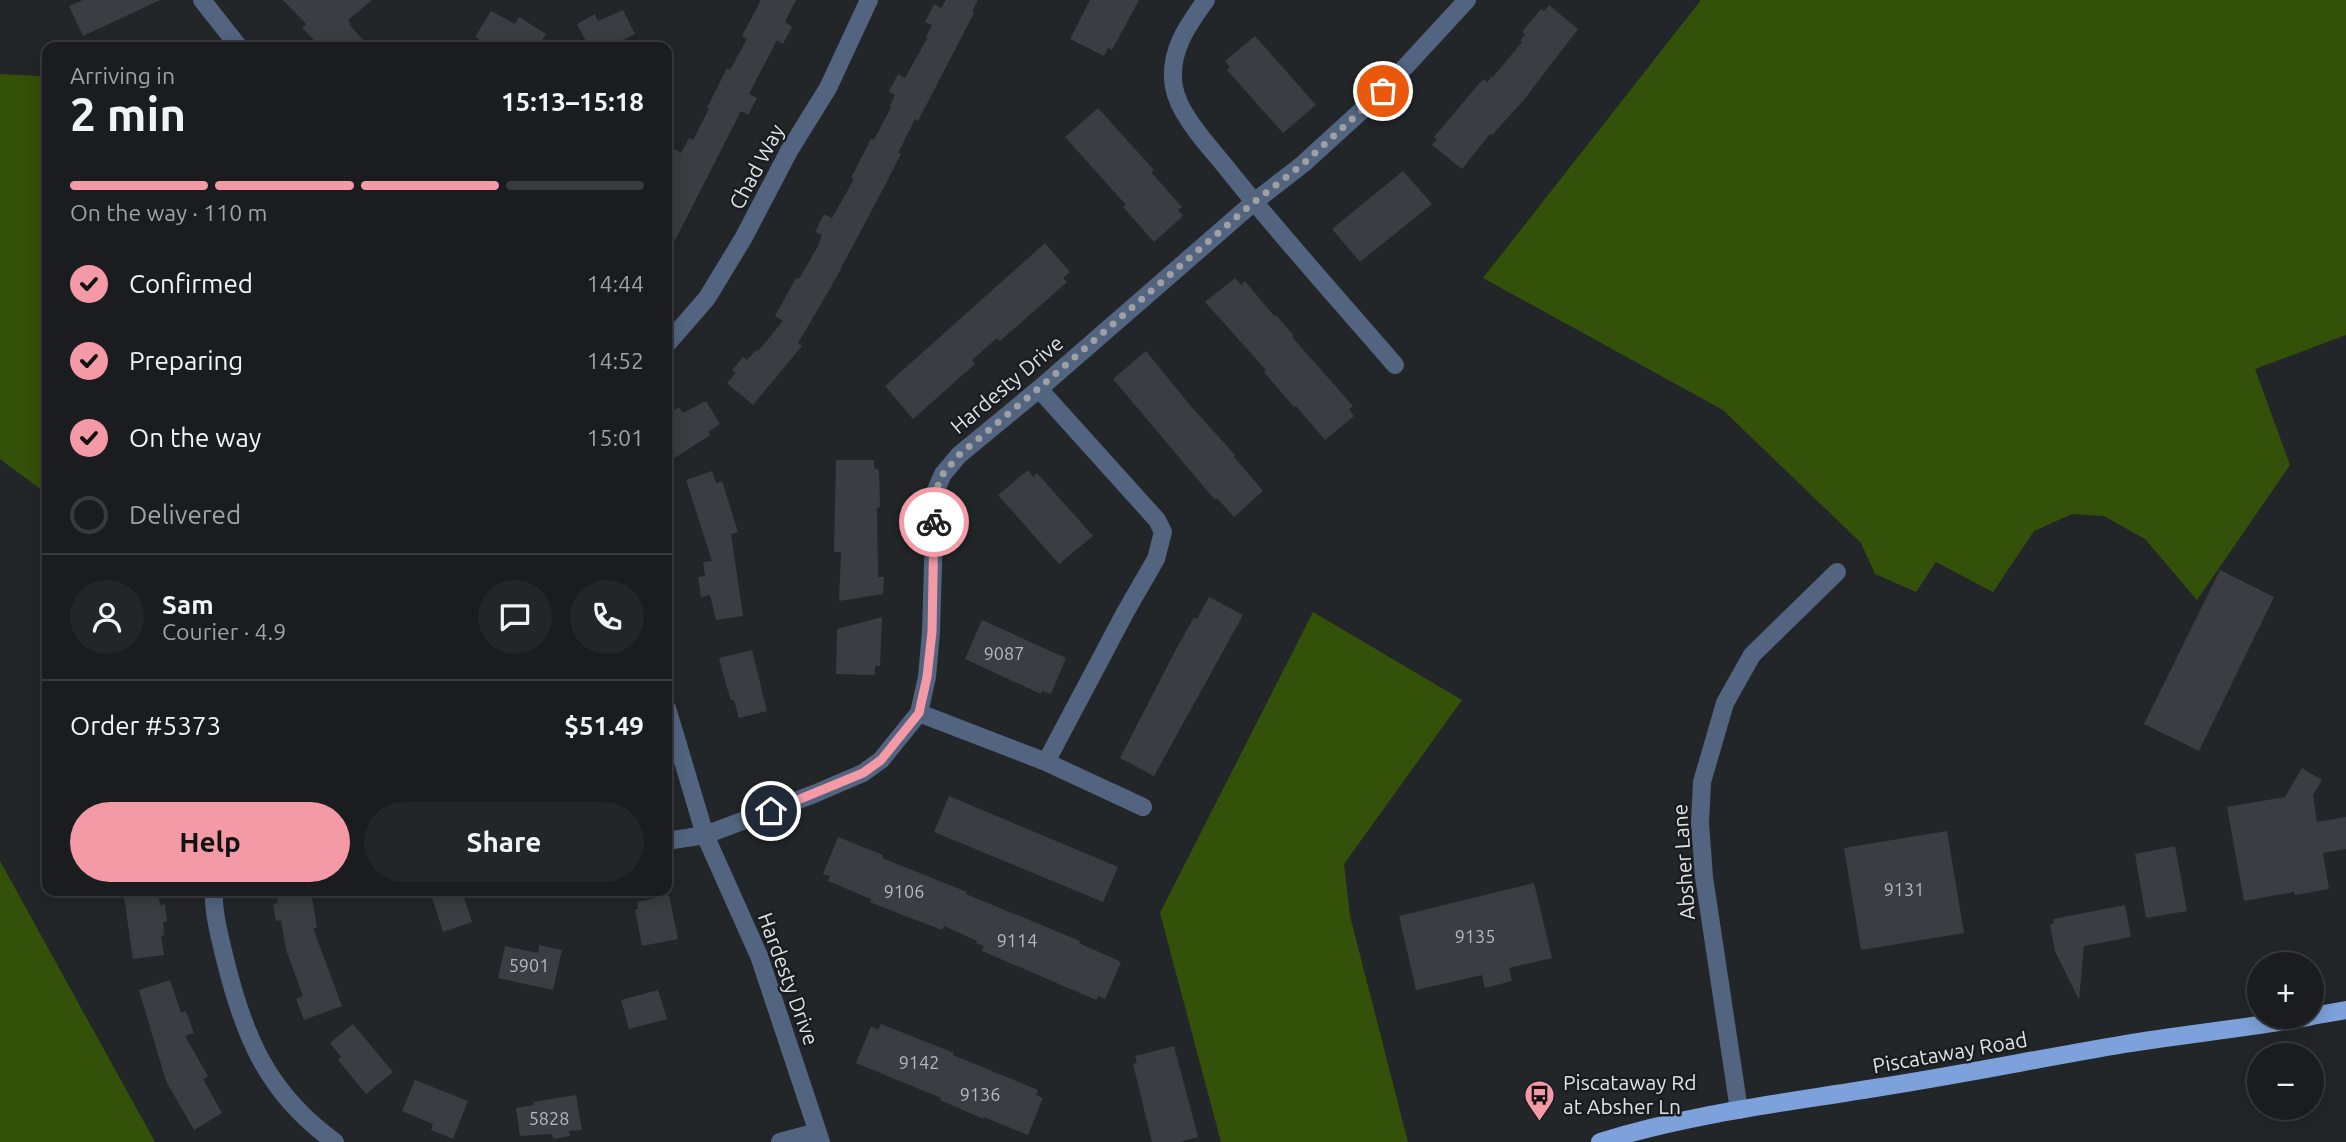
<!DOCTYPE html>
<meta charset="utf-8">
<style>
:root{--surface:#1a1c1f;--page:#232528;--text:#f1f3f6;--muted:#9fa1a4;--line:#383a3d;--accent:#f49aa6}
body{margin:0;font-family:Ubuntu,sans-serif;background:var(--page);color:var(--text);height:100vh;display:flex;flex-direction:column;font-size:26px;white-space:nowrap}
*{box-sizing:border-box;margin:0}
p{font-size:23px;color:var(--muted)}
.icon{flex:none;width:38px;height:38px;fill:none;stroke:currentColor;stroke-width:2;stroke-linecap:round;stroke-linejoin:round}
.map{position:relative;flex:1;overflow:hidden}
.panel{position:absolute;left:42px;top:42px;width:630px;height:854px;display:flex;flex-direction:column;background:var(--surface);border-radius:14px;box-shadow:0 4px 18px #0003,0 0 0 2px var(--line)}
.panel>*{flex:none}
.tools{position:absolute;left:2247px;top:952px;display:grid;gap:14px}
.tools a{display:grid;place-items:center;width:77px;height:77px;border-radius:50%;background:var(--surface);box-shadow:0 4px 18px #0003,0 0 0 2px var(--line);font-size:35px}
.pin{position:absolute;display:grid;place-items:center;width:60px;height:60px;color:#fff;margin:-30px;border:4px solid #fff;border-radius:50%;box-shadow:0 2px 7px #0007}
.courier{position:absolute;display:grid;place-items:center;width:70px;height:70px;margin:-35px;border:5px solid #f49aa6;border-radius:50%;background:#fff;color:#222;box-shadow:0 2px 9px #0007}
.summary em{font-style:normal;font-weight:600}
.summary div{display:flex;flex-direction:column-reverse}
.summary{display:flex;align-items:center;justify-content:space-between;height:119px;padding:0 28px}
h1{font-size:46px;font-weight:600;line-height:52px}
.bar{display:grid;grid-template-columns:repeat(4,1fr);gap:10px 7px;align-content:center;height:84px;padding:0 28px}
.bar i{height:9px;border-radius:5px;background:var(--line)}
.bar .on{background:var(--accent)}
.bar p{grid-column:span 4}
.line{display:flex;align-items:center;gap:18px;padding:0 28px;border-top:2px solid var(--line)}
.line div{flex:1}
.round{display:grid;place-items:center;flex:none;width:74px;height:74px;border-radius:37px;background:var(--page)}
ol{padding:0 28px;list-style:none}
li{display:flex;align-items:center;gap:21px;height:77px}
li p{margin-inline-start:auto}
li .icon{padding:7px;border-radius:50%;background:var(--accent);color:#111;stroke-width:4}
li:last-child{color:var(--muted)}
li i{width:38px;height:38px;border:4px solid var(--line);border-radius:50%}
.action{display:flex;gap:14px;margin-top:auto;padding:14px 28px}
.action a{flex:1;height:80px;border-radius:42px;background:var(--accent);color:#111;font-size:28px;font-weight:600;line-height:80px;text-align:center}
.action a+a{background:var(--page);color:var(--text)}
.map>svg:first-child{display:block}
.green{fill:#345109}
.building{fill:#3a3d41}
.lines{fill:none;stroke-linecap:round;stroke-linejoin:round}
.minor{stroke:#526480;stroke-width:18}
.primary{stroke:#7da1da;stroke-width:18}
.done{stroke:#9ea0a3;stroke-width:7;stroke-dasharray:0 12.6}
.route{stroke:#f49aa6;stroke-width:9}
.labels{text-anchor:middle;stroke-width:5;stroke-linejoin:round;paint-order:stroke}
.number-label{font-size:18px;fill:#b6b9bb}
.street-label{font-size:21px;fill:#e0e2e4;stroke:#191d20}
.poi-label{font-size:21px;fill:#e0e2e4;stroke:#191d20;text-anchor:start}
</style>
<div class="map">
<svg width="2346" height="1142" viewBox="0 0 2346 1142">
<rect width="100%" height="100%" fill="#232629"/>
<path class="green" d="M 1701,0 L 2346,0 L 2346,335 L 2255,369 L 2290,465 L 2197,600 L 2145,539 L 2104,516 L 2072,514 L 2034,531 L 1993,592 L 1936,562 L 1916,592 L 1875,574 L 1861,543 L 1723,410 L 1483,278 Z
M 0,74 L 40,76 L 47,84 L 47,494 L 0,459 Z
M 1313,612 L 1462,700 L 1344,864 L 1350,916 L 1408,1142 L 1221,1142 L 1160,913 Z
M 0,861 L 155,1142 L 0,1142 Z"/>
<path class="building" d="M 83,0 L 160,0 L 83,36 L 69,6 Z
M 283,0 L 372,0 L 348,20 L 350,23 L 349,24 L 369,47 L 321,47 L 302,28 L 306,24 Z
M 761,0 L 796,0 L 785,22 L 792,27 L 783,44 L 777,40 L 749,94 L 757,98 L 748,115 L 741,111 L 667,256 L 667,145 L 681,153 L 689,138 L 693,140 L 709,109 L 707,108 L 727,68 L 730,70 L 747,39 L 742,36 Z
M 946,0 L 978,0 L 972,12 L 974,13 L 918,121 L 915,119 L 898,153 L 901,154 L 881,193 L 831,287 L 798,343 L 802,346 L 753,405 L 727,383 L 736,373 L 732,370 L 743,357 L 747,360 L 756,350 L 758,351 L 783,321 L 775,316 L 796,278 L 799,279 L 817,248 L 822,235 L 815,232 L 824,214 L 832,218 L 854,179 L 851,178 L 871,139 L 874,140 L 891,107 L 890,106 L 895,95 L 889,91 L 898,74 L 905,78 L 927,39 L 926,37 L 932,25 L 925,22 L 934,4 L 941,8 Z
M 1090,0 L 1139,0 L 1112,50 L 1108,48 L 1104,56 L 1070,39 Z
M 1549,5 L 1578,29 L 1523,101 L 1492,135 L 1490,134 L 1462,169 L 1432,145 L 1437,139 L 1434,137 L 1483,79 L 1487,82 L 1492,76 L 1493,77 L 1522,42 L 1520,41 L 1525,34 L 1522,32 L 1541,9 L 1544,11 Z
M 623,10 L 635,34 L 621,41 L 624,47 L 589,47 L 577,24 L 595,14 L 598,21 Z
M 491,11 L 515,24 L 519,17 L 546,34 L 538,47 L 492,47 L 475,37 Z
M 1255,36 L 1316,105 L 1283,133 L 1227,70 L 1230,67 L 1225,61 Z
M 1098,108 L 1154,170 L 1151,172 L 1182,207 L 1178,210 L 1183,216 L 1154,242 L 1123,207 L 1126,205 L 1065,137 Z
M 1403,171 L 1432,204 L 1360,262 L 1332,229 Z
M 1045,243 L 1070,272 L 1063,278 L 1067,282 L 1000,341 L 997,338 L 972,360 L 975,364 L 913,419 L 885,386 Z
M 1235,278 L 1241,285 L 1245,281 L 1275,317 L 1276,315 L 1294,336 L 1292,337 L 1353,406 L 1349,409 L 1354,416 L 1325,440 L 1296,406 L 1294,407 L 1264,372 L 1266,370 L 1205,302 Z
M 1146,351 L 1189,404 L 1235,455 L 1234,457 L 1263,491 L 1234,517 L 1217,498 L 1215,500 L 1113,379 Z
M 706,401 L 720,424 L 708,432 L 710,435 L 667,463 L 667,415 L 679,407 L 683,413 Z
M 836,460 L 874,460 L 874,468 L 879,470 L 880,507 L 877,508 L 878,577 L 884,577 L 883,594 L 839,601 L 841,552 L 834,552 Z
M 1028,470 L 1033,477 L 1037,473 L 1093,536 L 1059,564 L 998,495 Z
M 712,471 L 716,483 L 722,481 L 738,532 L 731,534 L 743,616 L 716,620 L 710,595 L 701,597 L 698,577 L 705,576 L 703,562 L 712,561 L 686,480 Z
M 2220,570 L 2274,597 L 2199,751 L 2144,724 Z
M 1209,597 L 1243,615 L 1154,776 L 1120,758 L 1172,657 L 1194,617 L 1197,619 Z
M 882,617 L 880,666 L 875,666 L 875,675 L 836,674 L 837,629 Z
M 982,620 L 1066,658 L 1051,694 L 1042,691 L 1041,694 L 965,659 Z
M 752,650 L 767,711 L 739,718 L 734,700 L 731,700 L 727,688 L 719,658 Z
M 2302,768 L 2322,780 L 2313,795 L 2317,822 L 2346,817 L 2346,849 L 2323,853 L 2329,889 L 2295,895 L 2294,892 L 2244,901 L 2227,807 L 2285,797 Z
M 949,796 L 1118,867 L 1103,902 L 934,832 Z
M 1947,831 L 1964,933 L 1861,950 L 1844,848 Z
M 838,837 L 883,855 L 882,858 L 967,892 L 966,894 L 1080,941 L 1079,943 L 1121,962 L 1105,999 L 1098,996 L 1096,1000 L 982,951 L 984,946 L 976,943 L 977,941 L 944,926 L 942,930 L 900,914 L 870,902 L 871,899 L 828,881 L 830,876 L 823,874 Z
M 2175,846 L 2187,911 L 2146,918 L 2135,854 Z
M 1534,883 L 1552,958 L 1509,968 L 1512,981 L 1485,988 L 1482,975 L 1416,990 L 1399,916 Z
M 276,891 L 311,891 L 317,928 L 313,928 L 342,1006 L 304,1020 L 296,999 L 303,996 L 286,950 L 281,920 L 276,921 L 273,904 L 278,903 Z
M 430,891 L 462,891 L 472,922 L 443,932 Z
M 158,892 L 160,905 L 165,904 L 167,921 L 163,922 L 164,935 L 161,936 L 164,955 L 133,959 L 124,897 Z
M 669,895 L 678,939 L 642,946 L 635,909 L 638,909 L 637,902 Z
M 2125,905 L 2131,937 L 2084,946 L 2079,1000 L 2055,951 L 2050,924 L 2054,923 L 2053,919 Z
M 539,945 L 562,950 L 553,990 L 498,978 L 505,946 L 538,953 Z
M 170,980 L 181,1013 L 186,1011 L 194,1033 L 185,1036 L 208,1076 L 203,1079 L 222,1113 L 194,1130 L 166,1081 L 139,990 Z
M 658,990 L 667,1019 L 629,1029 L 621,1000 Z
M 353,1024 L 393,1072 L 366,1094 L 338,1060 L 341,1057 L 330,1043 Z
M 881,1024 L 939,1047 L 954,1053 L 953,1055 L 1038,1090 L 1036,1095 L 1043,1098 L 1028,1135 L 984,1117 L 984,1119 L 940,1100 L 941,1098 L 856,1063 L 871,1026 L 878,1030 Z
M 1174,1046 L 1198,1137 L 1179,1142 L 1152,1142 L 1133,1064 L 1137,1063 L 1135,1056 Z
M 415,1080 L 468,1101 L 453,1139 L 431,1130 L 433,1124 L 402,1111 Z
M 576,1095 L 582,1130 L 569,1131 L 570,1136 L 553,1139 L 552,1134 L 520,1136 L 516,1108 L 534,1105 L 533,1102 Z"/>
<g class="lines">
<path class="minor" d="M 202,0 L 239,47
M 1206,0 C 1187,26 1168,53 1174,87 C 1179,116 1211,148 1229,171 C 1282,237 1340,301 1395,365
M 667,344 L 707,298 L 744,237 L 789,151 L 828,88 L 869,0
M 1039,389 L 1157,520 L 1163,532 L 1156,559 L 1126,611 L 1046,762
M 667,708 L 705,835 L 759,956 L 821,1142
M 919,713 L 1046,762 L 1143,807
M 667,841 L 705,835 L 814,794 L 863,773 L 881,760 L 919,713 L 927,677 L 931,632 L 934,533 L 933,497 L 943,474 L 959,455 L 1039,389 L 1254,202 L 1303,164 L 1383,91 L 1467,0
M 214,891 C 213,913 220,938 225,959 C 244,1037 268,1094 335,1142
M 1739,1110 L 1704,877 L 1700,823 L 1702,782 L 1725,703 L 1752,655 L 1837,572
M 780,1142 L 817,1132"/>
<path class="primary" d="M 2312,1016 L 2346,1010
M 1600,1142 C 1689,1114 1783,1103 1875,1088 C 1959,1075 2042,1058 2125,1044 C 2186,1034 2248,1028 2309,1017"/>
</g>
<g class="lines">
<path class="done" d="M 934,522 L 933,497 L 943,474 L 959,455 L 1039,388 L 1254,202 L 1303,164 L 1383,91"/>
<path class="route" d="M 771,811 L 863,773 L 881,760 L 919,713 L 927,677 L 932,632 L 934,522"/>
</g>
<defs>
<symbol id="bus-pin" viewBox="-11 -11 22 30"><path d="M0 17L-7.5 6A9.5 9.5 0 1 1 7.5 6Z" fill="#f49aa6" stroke="#191d20"/><path d="M-5-6H5V4H4V6H2V4H-2V6H-4V4H-5ZM-3.5-4V0h7V-4ZM-3.5 1.2v1.5H-2V1.2ZM2 1.2v1.5H3.5V1.2Z" fill="#111"/></symbol>
</defs>
<g fill-rule="evenodd">
<use href="#bus-pin" x="1522" y="1078" width="35" height="47"/>
</g>
<g class="labels">
<g class="number-label">
<text x="1004" y="660">9087</text>
<text x="1904" y="896">9131</text>
<text x="904" y="898">9106</text>
<text x="1475" y="943">9135</text>
<text x="1017" y="947">9114</text>
<text x="529" y="972">5901</text>
<text x="919" y="1069">9142</text>
<text x="980" y="1101">9136</text>
<text x="549" y="1125">5828</text>
</g>
<g class="street-label">
<text transform="translate(757 167) rotate(-62)" y="7">Chad Way</text>
<text transform="translate(1007 385) rotate(-40)" y="7">Hardesty Drive</text>
<text transform="translate(1684 862) rotate(-94)" y="7">Absher Lane</text>
<text transform="translate(788 979) rotate(70)" y="7">Hardesty Drive</text>
<text transform="translate(1950 1053) rotate(-10)" y="7">Piscataway Road</text>
</g>
<g class="poi-label">
<text x="1563" y="1090">Piscataway Rd<tspan x="1563" dy="24">at Absher Ln</tspan></text>
</g>
</g>
</svg>
<div class="tools">
<a>+</a>
<a>−</a>
</div>
<div class="pin" style="left:1383px;top:91px;background:#ea580c"><svg class="icon" aria-label="bag" viewBox="0 0 24 24"><path d="M5 8h14l-1 12H6zM9 8a3 3 0 0 1 6 0"/></svg></div>
<div class="pin" style="left:771px;top:811px;background:#1f2937"><svg class="icon" aria-label="home" viewBox="0 0 24 24"><path d="M3 11l9-7 9 7M6 9v11h12V9"/></svg></div>
<div class="courier" style="left:934px;top:522px"><svg class="icon" aria-label="bike" viewBox="0 0 24 24"><circle cx="6" cy="16" r="4"/><circle cx="18" cy="16" r="4"/><path d="M6 16l4-8h5l3 8M10 8l3 8H6M13 5h3"/></svg></div>
<section class="panel">
<div class="summary"><div><h1>2 min</h1><p>Arriving in</p></div><em>15:13–15:18</em></div>
<div class="bar"><i class="on"></i><i class="on"></i><i class="on"></i><i></i><p>On the way · 110 m</p></div>
<ol>
<li><svg class="icon" aria-label="check" viewBox="0 0 24 24"><path d="M5 12l5 5 9-10"/></svg>Confirmed<p>14:44</p></li>
<li><svg class="icon" aria-label="check" viewBox="0 0 24 24"><path d="M5 12l5 5 9-10"/></svg>Preparing<p>14:52</p></li>
<li><svg class="icon" aria-label="check" viewBox="0 0 24 24"><path d="M5 12l5 5 9-10"/></svg>On the way<p>15:01</p></li>
<li><i></i>Delivered</li>
</ol>
<div class="line" style="height:126px"><a class="round"><svg class="icon" aria-label="person" viewBox="0 0 24 24"><circle cx="12" cy="8" r="4"/><path d="M4 21q1-7 8-7t8 7"/></svg></a><div><b>Sam</b><p>Courier · 4.9</p></div><a class="round"><svg class="icon" aria-label="chat" viewBox="0 0 24 24"><path d="M4 5h16v11H9l-5 4z"/></svg></a><a class="round"><svg class="icon" aria-label="phone" viewBox="0 0 24 24"><path d="M5 4h4l2 5-3 2q2 4 5 5l2-3 5 2v4C11 20 4 13 5 4z"/></svg></a></div>
<div class="line" style="height:91px"><div>Order #5373</div><b>$51.49</b></div>
<div class="action"><a>Help</a><a>Share</a></div>
</section>
</div>
